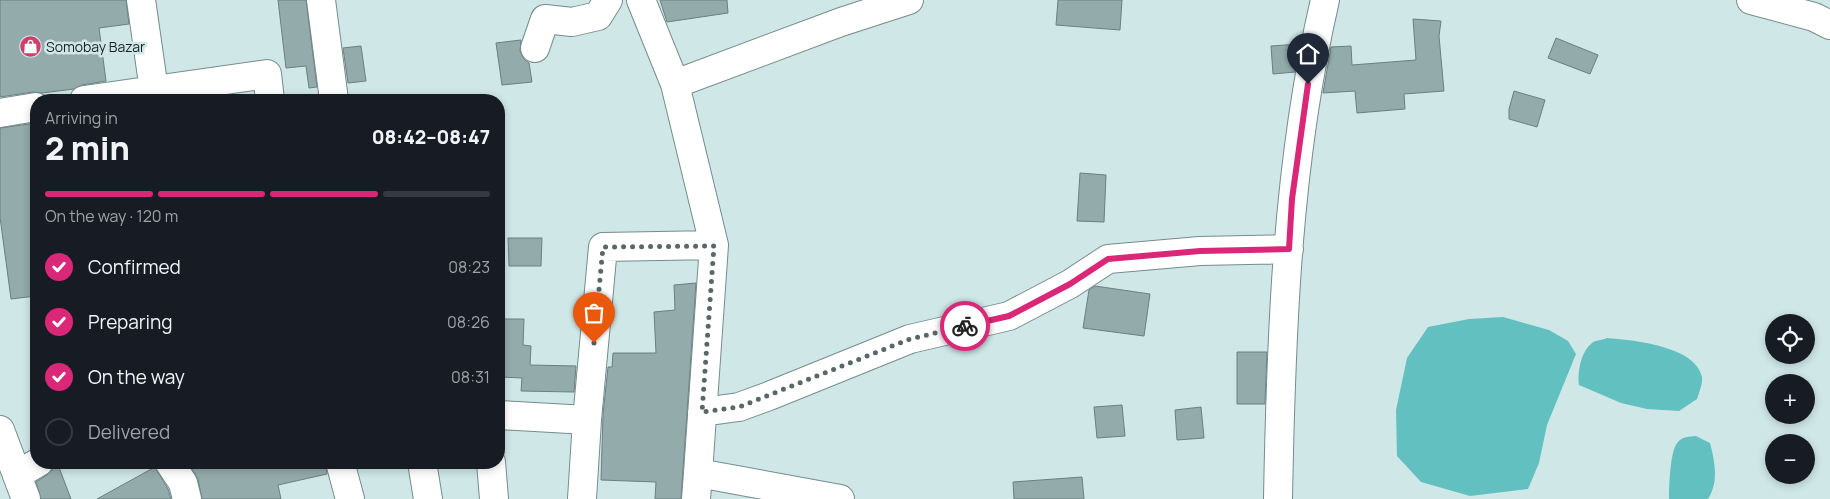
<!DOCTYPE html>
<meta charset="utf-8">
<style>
:root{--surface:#171b24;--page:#242831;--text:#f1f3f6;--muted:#9ea1a6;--line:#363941;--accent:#db2777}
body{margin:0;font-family:Manrope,sans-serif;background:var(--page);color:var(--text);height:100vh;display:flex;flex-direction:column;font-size:19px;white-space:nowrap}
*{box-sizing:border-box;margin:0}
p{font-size:16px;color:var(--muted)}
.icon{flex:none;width:28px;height:28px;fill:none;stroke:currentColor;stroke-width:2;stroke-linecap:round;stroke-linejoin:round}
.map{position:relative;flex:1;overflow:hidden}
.details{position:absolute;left:30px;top:94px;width:475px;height:375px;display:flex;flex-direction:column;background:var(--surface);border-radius:20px;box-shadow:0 2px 8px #0003}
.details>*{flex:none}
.fabs{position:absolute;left:1765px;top:314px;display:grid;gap:10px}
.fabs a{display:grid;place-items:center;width:50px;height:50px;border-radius:50%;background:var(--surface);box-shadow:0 2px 8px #0003;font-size:25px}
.pin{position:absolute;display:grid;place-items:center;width:42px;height:42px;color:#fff;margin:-51px -21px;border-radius:50% 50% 50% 0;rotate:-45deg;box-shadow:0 0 5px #0007}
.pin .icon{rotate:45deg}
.courier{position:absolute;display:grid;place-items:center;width:50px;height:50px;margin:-25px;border:4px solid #db2777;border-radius:50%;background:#fff;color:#222;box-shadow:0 1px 6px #0007}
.summary em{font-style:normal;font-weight:800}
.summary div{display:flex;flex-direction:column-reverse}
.summary{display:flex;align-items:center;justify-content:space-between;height:85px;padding:0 15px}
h1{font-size:32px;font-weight:800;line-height:38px}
.bar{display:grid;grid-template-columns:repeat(4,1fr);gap:8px 5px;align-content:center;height:60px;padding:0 15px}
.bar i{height:6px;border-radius:4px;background:var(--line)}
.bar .selected{background:var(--accent)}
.bar p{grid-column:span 4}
ol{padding:0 15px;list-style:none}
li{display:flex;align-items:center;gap:15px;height:55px}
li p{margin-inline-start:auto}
li .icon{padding:5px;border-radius:50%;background:var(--accent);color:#fff;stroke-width:4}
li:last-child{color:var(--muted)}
li i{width:28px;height:28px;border:2px solid var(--line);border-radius:50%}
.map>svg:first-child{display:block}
.water{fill:#63c0c0}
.building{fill:#94abab;stroke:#6b8080}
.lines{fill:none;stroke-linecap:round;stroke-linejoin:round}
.street-casing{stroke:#768c8c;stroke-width:30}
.secondary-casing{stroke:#768c8c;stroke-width:30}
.street{stroke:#fff;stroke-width:28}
.secondary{stroke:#fff;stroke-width:28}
.done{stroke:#596767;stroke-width:5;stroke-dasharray:0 9}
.route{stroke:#db2777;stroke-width:6}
.labels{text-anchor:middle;stroke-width:5;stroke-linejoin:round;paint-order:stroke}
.poi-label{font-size:14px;fill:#192222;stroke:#cfe7e7;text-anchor:start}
</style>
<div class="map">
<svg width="1830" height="499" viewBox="0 0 1830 499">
<rect width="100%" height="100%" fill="#cfe7e7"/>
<path class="water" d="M 1503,317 L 1549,330 L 1568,341 L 1576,354 L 1547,425 L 1539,463 L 1528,489 L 1470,496 L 1421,482 L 1397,456 L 1396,410 L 1407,358 L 1428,327 L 1469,319 Z
M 1607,338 C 1632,340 1696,346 1702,377 C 1703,383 1699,393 1697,399 L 1679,411 L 1647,409 L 1621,403 L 1579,385 C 1577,373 1581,351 1592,343 C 1595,340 1603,340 1607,338 Z
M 1696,436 L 1710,443 C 1715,463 1719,481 1708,499 L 1669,499 C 1669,487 1670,449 1678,442 C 1683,436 1689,437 1696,436 Z"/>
<path class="building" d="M 0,0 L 126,0 L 129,24 L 99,28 L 106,81 L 82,85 L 74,89 L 42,93 L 33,92 L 0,97 Z
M 278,0 L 306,0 L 317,87 L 309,88 L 306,66 L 286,68 Z
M 660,0 L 727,0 L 728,13 L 667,22 Z
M 1058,0 L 1122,0 L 1120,30 L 1056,25 Z
M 1413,19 L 1441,21 L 1439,36 L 1444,91 L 1404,94 L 1405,109 L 1357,113 L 1355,91 L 1323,93 L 1331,47 L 1351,46 L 1352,65 L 1416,60 Z
M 1556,38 L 1598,55 L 1590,74 L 1548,58 Z
M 521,40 L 520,51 L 524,59 L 529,63 L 532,82 L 502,85 L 496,43 Z
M 1299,44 L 1295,72 L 1273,74 L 1271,46 Z
M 361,46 L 366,81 L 348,83 L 343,48 Z
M 1514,91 L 1545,100 L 1537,127 L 1509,119 L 1509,109 Z
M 36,123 L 36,296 L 11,299 L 0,217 L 0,128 Z
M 1080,173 L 1106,175 L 1104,222 L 1077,221 Z
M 508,238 L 542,238 L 541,266 L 509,266 Z
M 696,283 L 681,499 L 655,499 L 656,482 L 601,480 L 603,415 L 608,367 L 612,367 L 613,353 L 656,353 L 654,312 L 675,310 L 674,285 Z
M 1095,286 L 1150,294 L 1144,336 L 1083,328 L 1089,290 Z
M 499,319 L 524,319 L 523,345 L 531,346 L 530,365 L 576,366 L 574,392 L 521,391 L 522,378 L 499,377 Z
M 1237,352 L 1267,352 L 1265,404 L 1237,404 Z
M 1122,405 L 1125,436 L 1097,438 L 1094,407 Z
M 1201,407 L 1204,438 L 1177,440 L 1175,410 Z
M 57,462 L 71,499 L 41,499 L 36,482 L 47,475 L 52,470 L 54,463 Z
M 188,462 L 325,462 L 327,474 L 278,485 L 281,499 L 202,499 L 198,479 Z
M 155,467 L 168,489 L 171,499 L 97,499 Z
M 1082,477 L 1084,499 L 1014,499 L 1013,482 Z"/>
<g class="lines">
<defs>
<path id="street" d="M 141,0 L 154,90
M 321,0 L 334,100
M 641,0 L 675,84 L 841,22 L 909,0
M 1751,0 L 1814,17 L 1830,25
M 535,48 L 545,19 L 572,22 L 598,16 L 608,0
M 675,84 L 714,245 L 698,473 L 840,499
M 84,100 L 267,74 L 270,100
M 0,113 L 36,107
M 702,412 L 739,407 L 769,396 L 910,339 L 1009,316 L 1070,284 L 1108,259 L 1200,251 L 1289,249
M 499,415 L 587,420 L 603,247 L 714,245
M 169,462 L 183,483 L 187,499
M 340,462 L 350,499
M 422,462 L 428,499
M 491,462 L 494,499
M 17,475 L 39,462
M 582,499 L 587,420
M 696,499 L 698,473
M 1278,499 C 1281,333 1287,163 1325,0"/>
<path id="secondary" d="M 0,430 L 26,499"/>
</defs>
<use href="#street" class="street-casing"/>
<use href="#secondary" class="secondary-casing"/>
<use href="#street" class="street"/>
<use href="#secondary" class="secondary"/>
</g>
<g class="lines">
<path class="done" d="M 594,343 L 603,247 L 714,246 L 702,412 L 739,407 L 910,339 L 965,326"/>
<path class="route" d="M 965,326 L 1009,316 L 1070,284 L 1108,259 L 1200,251 L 1289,249 L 1292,199 L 1308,84"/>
</g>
<defs>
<symbol id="shop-disc" viewBox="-11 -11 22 22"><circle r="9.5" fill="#cd3f69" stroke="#cfe7e7"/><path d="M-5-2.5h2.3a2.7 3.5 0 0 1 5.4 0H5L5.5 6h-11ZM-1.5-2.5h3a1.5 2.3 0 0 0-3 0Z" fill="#fff"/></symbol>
</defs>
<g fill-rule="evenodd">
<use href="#shop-disc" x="18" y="34" width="25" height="25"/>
</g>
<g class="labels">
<g class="poi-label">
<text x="46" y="52">Somobay Bazar</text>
</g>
</g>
</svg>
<div class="fabs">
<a><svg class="icon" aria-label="locate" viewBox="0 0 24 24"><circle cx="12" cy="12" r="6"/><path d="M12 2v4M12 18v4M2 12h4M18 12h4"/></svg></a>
<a>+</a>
<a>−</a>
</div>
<div class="pin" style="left:594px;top:343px;background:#ea580c"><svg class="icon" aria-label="bag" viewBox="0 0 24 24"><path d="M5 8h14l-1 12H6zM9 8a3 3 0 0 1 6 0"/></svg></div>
<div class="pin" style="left:1308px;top:84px;background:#1f2937"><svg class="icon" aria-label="home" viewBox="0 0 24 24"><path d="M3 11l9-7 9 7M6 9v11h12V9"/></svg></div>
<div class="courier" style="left:965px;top:326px"><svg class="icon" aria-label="bike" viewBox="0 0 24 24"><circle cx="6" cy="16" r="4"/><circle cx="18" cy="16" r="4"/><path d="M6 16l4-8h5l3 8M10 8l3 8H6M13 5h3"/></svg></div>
<section class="details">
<div class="summary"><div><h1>2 min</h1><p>Arriving in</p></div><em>08:42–08:47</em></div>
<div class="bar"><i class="selected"></i><i class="selected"></i><i class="selected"></i><i></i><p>On the way · 120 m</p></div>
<ol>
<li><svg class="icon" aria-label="check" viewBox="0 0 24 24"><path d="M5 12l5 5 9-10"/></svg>Confirmed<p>08:23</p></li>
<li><svg class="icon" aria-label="check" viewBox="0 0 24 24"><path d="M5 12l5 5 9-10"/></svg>Preparing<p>08:26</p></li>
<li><svg class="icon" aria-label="check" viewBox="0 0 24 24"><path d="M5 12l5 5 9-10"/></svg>On the way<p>08:31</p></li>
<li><i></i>Delivered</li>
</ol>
</section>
</div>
